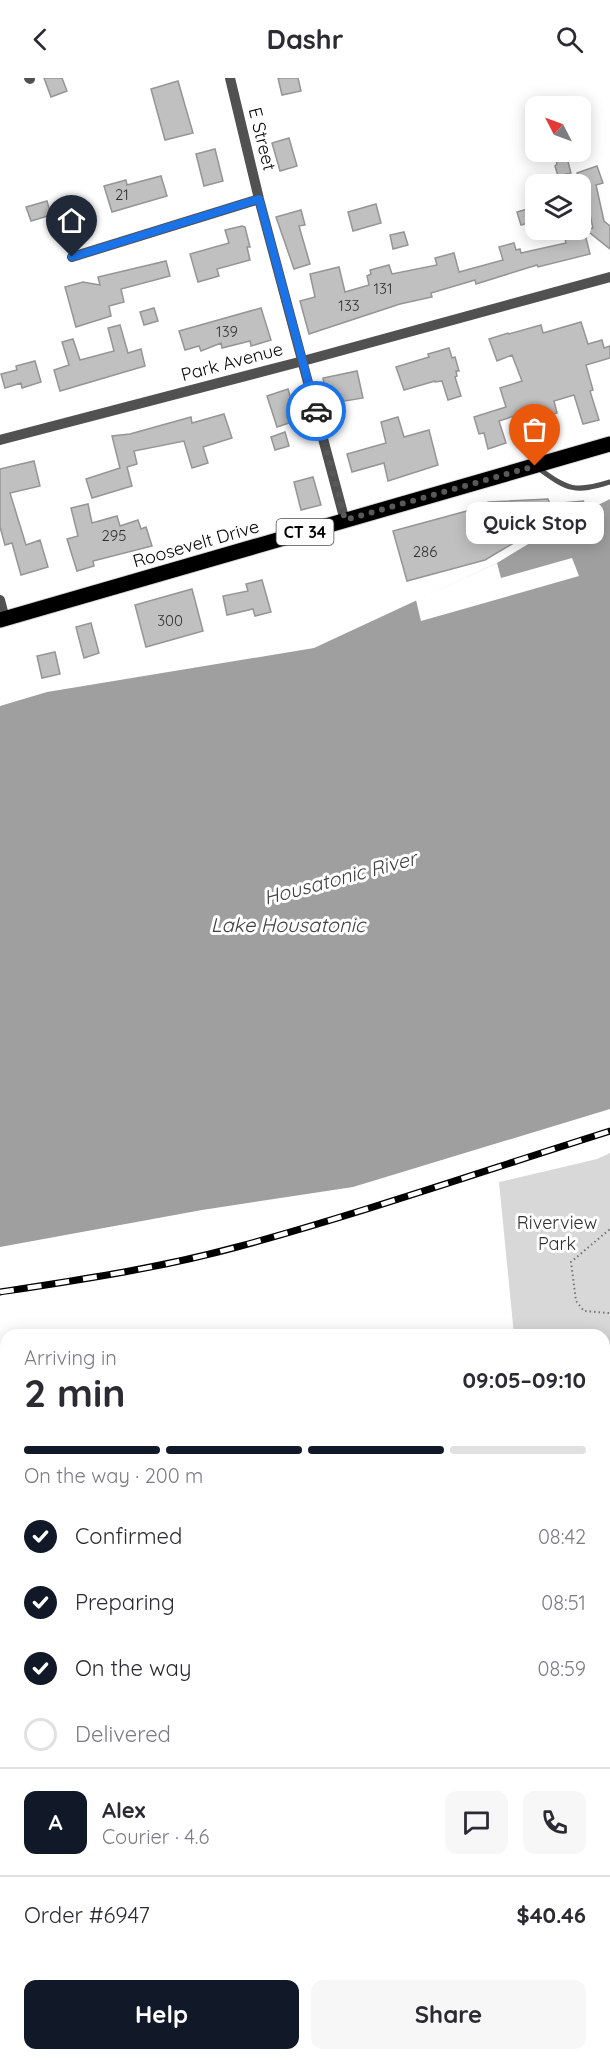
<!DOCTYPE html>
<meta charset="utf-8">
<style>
:root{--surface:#fff;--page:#f7f7f7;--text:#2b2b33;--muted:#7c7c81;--line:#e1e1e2;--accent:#111827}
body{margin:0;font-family:Quicksand,sans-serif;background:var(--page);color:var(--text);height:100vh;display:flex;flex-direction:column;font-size:22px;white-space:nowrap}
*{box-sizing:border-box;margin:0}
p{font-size:20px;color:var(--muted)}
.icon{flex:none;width:33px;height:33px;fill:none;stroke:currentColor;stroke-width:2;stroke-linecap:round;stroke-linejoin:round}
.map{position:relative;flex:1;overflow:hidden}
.sheet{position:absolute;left:0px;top:1251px;width:610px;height:732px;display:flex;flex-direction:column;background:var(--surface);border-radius:18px 18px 0 0;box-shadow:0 3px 15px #0003}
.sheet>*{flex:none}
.needle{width:39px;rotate:312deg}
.tools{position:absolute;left:525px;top:18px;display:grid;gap:12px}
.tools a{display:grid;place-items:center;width:66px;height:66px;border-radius:12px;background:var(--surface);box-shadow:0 3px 15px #0003;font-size:30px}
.pin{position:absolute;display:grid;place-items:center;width:51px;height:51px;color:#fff;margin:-62px -26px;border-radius:50% 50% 50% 0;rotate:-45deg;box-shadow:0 0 6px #0007}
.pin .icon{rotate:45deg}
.courier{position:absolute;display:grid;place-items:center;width:60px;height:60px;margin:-30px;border:4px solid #1a73e8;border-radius:50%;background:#fff;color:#222;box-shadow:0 2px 8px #0007}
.bubble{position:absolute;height:42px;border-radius:12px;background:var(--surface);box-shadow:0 3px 15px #0003;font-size:20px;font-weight:800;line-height:42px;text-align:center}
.headline em{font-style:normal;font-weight:800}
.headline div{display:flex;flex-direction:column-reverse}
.headline{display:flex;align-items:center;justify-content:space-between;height:102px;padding:0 24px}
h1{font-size:39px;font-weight:800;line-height:45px}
.bar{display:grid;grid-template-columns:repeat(4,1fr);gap:9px 6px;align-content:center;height:72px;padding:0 24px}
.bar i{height:8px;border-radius:4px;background:var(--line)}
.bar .on{background:var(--accent)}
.bar p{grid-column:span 4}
.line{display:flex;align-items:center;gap:15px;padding:0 24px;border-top:2px solid var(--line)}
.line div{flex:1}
.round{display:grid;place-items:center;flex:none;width:63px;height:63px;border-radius:12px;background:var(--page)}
ol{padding:0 24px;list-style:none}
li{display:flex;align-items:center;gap:18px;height:66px}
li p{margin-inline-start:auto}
li .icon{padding:6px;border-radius:50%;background:var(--accent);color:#fff;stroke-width:4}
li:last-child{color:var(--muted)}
li i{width:33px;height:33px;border:3px solid var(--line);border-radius:50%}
.action{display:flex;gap:12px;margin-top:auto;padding:12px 24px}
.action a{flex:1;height:69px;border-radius:12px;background:var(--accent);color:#fff;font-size:24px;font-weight:800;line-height:69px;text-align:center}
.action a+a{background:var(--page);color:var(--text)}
header{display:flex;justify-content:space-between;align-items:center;height:78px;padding:0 24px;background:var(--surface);font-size:27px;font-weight:800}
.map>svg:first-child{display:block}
.green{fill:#d8d8d8}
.water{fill:#9f9f9f}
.pier{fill:#fff}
.building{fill:#c0c0c0;stroke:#959595;stroke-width:1.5}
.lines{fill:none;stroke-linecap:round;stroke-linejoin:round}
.primary-casing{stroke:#dbdbdb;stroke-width:17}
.path{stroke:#737373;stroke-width:2;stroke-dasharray:1.5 3;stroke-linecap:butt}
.lane{stroke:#515151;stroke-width:5}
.street{stroke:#515151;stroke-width:10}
.secondary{stroke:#1e1e1e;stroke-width:12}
.primary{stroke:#000;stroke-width:15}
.rail-casing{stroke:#000;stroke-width:7}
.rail{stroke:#fff;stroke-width:4.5;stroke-dasharray:14;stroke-linecap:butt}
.done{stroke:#595959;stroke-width:6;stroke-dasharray:0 10.8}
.route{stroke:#1a73e8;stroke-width:8}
.labels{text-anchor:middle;stroke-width:6;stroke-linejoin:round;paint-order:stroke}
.number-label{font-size:15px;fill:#303030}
.shield{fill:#fff;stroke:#4c4c4c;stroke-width:1.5}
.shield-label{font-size:16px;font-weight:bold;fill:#000}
.street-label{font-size:18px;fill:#000;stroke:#fff}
.park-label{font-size:18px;fill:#2f2f2f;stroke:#fff}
.water-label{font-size:20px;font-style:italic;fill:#404040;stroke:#fff}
</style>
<header><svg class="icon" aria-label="back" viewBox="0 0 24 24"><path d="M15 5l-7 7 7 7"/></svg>Dashr<svg class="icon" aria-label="search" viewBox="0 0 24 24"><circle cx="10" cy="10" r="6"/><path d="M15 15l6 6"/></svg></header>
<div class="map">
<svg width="610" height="1983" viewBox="0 0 610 1983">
<rect width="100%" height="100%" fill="#fff"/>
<path class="green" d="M 610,1075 L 610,1298 L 605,1300 L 604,1257 L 514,1257 L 499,1104 L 597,1081 Z"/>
<path class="water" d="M 610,421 L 610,1031 L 353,1109 L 202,1132 L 0,1169 L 0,628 L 47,614 L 314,570 L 497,485 L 586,431 L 592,430 Z"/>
<path class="pier" d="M 572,480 L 579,498 L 421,543 L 416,522 L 497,485 L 501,500 Z"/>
<path class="building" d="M 44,0 L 62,0 L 67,13 L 51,19 Z
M 278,0 L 298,0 L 301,13 L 282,17 Z
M 178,3 L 193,55 L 165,62 L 151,11 Z
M 289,60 L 297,88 L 280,93 L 272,65 Z
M 215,71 L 223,103 L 204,108 L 196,76 Z
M 567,80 L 571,95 L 558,98 L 555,88 L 557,86 L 556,82 Z
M 597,88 L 603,105 L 596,107 L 604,143 L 610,148 L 610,171 L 585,151 L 593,150 L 584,111 L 583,112 L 577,95 Z
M 161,98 L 167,118 L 112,134 L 104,108 L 126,102 L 127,107 Z
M 47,123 L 51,137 L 31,143 L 26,129 Z
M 376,126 L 381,145 L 353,153 L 348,134 Z
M 531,130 L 535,143 L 521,147 L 517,134 Z
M 301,132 L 305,147 L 299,148 L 310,186 L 294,191 L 276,139 Z
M 242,148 L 245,149 L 250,169 L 247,169 L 250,182 L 217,191 L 219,198 L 198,204 L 190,176 L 229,165 L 225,152 Z
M 584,152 L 590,176 L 538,189 L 537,187 L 476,206 L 475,202 L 431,215 L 432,219 L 400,226 L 309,256 L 300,223 L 315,219 L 310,196 L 339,189 L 345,214 L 369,207 L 367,198 L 371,196 L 370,192 L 389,187 L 392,196 L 437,187 L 435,180 L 454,175 L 459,194 L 503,182 L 499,169 L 514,165 L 516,172 L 520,171 L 521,175 L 566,165 L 564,157 Z
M 404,154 L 408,167 L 393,171 L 390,157 Z
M 166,183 L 170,198 L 121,211 L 124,224 L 109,228 L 111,238 L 76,249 L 65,209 L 83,204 L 100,207 L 98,199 Z
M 154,230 L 158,243 L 144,247 L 140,234 Z
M 261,230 L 271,262 L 251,268 L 250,263 L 222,270 L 221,265 L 201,273 L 199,268 L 185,272 L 179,253 Z
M 581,244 L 588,266 L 602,262 L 604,270 L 610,268 L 610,280 L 586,287 L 593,312 L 590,313 L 599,342 L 583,346 L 574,317 L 554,323 L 557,335 L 541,339 L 539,330 L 499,343 L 506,365 L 488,371 L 484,355 L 479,356 L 474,339 L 506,329 L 500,310 L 522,303 L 512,277 L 497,283 L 489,261 L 508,255 L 509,256 L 541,247 L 543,255 Z
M 120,247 L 128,275 L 141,271 L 145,288 L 60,313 L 54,292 L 69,287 L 62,264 L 73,261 L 80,282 L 114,273 L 108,250 Z
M 449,270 L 452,280 L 455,279 L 459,293 L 456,293 L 457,298 L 455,299 L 461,318 L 448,322 L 442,303 L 435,304 L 435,303 L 404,312 L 396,289 L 429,279 L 428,276 Z
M 35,283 L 41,304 L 22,310 L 21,305 L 5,310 L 1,296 L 17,292 L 16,288 Z
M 357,293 L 363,320 L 327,326 L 323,300 Z
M 288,311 L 296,339 L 294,339 L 295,343 L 277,349 L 267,318 Z
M 224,336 L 232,360 L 203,369 L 208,385 L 192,390 L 184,363 L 134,373 L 137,386 L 127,389 L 132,408 L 92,420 L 86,401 L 120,390 L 112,358 L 130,356 L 191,339 L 192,345 Z
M 398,339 L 404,359 L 429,352 L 438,387 L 388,403 L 384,385 L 352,394 L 347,376 L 386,365 L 381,344 Z
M 285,354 L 289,368 L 275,372 L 271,359 Z
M 34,383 L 40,408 L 10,415 L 26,467 L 40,462 L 48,489 L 21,497 L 12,465 L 5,467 L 0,449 L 0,391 Z
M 313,399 L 321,427 L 301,432 L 294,404 Z
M 548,421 L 550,426 L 584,423 L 485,482 L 407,503 L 393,453 L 474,431 L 478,427 L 489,424 Z
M 88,426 L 92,445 L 117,438 L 120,448 L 138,442 L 141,451 L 146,449 L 152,468 L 93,483 L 94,488 L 77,493 L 67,461 L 78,458 L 71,430 Z
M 262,502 L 271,534 L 255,538 L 253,531 L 227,537 L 223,518 L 248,513 L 246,506 Z
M 192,511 L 203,553 L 146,569 L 135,527 Z
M 91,545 L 99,575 L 84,580 L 76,549 Z
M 55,574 L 60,596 L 42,600 L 37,578 Z"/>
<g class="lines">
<defs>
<path id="primary" d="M 0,542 L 610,366"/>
</defs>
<use href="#primary" class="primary-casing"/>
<path class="path" d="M 609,1235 L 584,1233 L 576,1223 L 571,1184 L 610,1151"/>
<path class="lane" d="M 538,390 C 568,412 575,415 610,404"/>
<path class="street" d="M 29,0 L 30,1
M 230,0 L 259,121 L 345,443
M 72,179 L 259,121
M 0,362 L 303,283 L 610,199
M 0,522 L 5,541
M 604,1636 L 610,1634
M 557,1977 L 557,1983
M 405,1983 L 526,1977"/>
<path class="secondary" d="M 604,1311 L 610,1309
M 0,1440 L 6,1437"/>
<use href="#primary" class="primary"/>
<defs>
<path id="rail" d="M 0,1214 C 79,1202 160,1190 237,1169 C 362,1135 486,1092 610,1053"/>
</defs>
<use href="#rail" class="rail-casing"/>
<use href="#rail" class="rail"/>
</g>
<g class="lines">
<path class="done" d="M 316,333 L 345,442 L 535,388"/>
<path class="route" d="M 72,179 L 259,121 L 316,333"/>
</g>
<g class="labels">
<g class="number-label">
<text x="122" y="122">21</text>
<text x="383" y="216">131</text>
<text x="349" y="233">133</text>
<text x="227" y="259">139</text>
<text x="114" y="463">295</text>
<text x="425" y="479">286</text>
<text x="170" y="548">300</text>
</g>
<rect class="shield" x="276.5" y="441" width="57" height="26" rx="4.5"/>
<g class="shield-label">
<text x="305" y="460">CT 34</text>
</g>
<g class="street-label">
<text transform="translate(262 61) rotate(76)" y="6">E Street</text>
<text transform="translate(232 284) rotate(-15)" y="6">Park Avenue</text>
<text transform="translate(196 466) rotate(-16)" y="6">Roosevelt Drive</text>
</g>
<g class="park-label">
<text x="557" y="1151">Riverview<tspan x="557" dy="21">Park</tspan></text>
</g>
<g class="water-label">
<text transform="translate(340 800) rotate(-15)" y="7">Housatonic River</text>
<text x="288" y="854">Lake Housatonic</text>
</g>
</g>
</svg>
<div class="tools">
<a><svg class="needle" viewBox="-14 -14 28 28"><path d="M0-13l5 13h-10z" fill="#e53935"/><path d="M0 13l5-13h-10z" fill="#7c7c81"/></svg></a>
<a><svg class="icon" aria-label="layers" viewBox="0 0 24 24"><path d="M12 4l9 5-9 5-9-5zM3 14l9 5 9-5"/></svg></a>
</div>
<div class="pin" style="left:535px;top:388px;background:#ea580c"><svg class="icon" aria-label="bag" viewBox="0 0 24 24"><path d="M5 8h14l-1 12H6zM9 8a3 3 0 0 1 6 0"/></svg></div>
<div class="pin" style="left:72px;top:179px;background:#1f2937"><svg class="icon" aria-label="home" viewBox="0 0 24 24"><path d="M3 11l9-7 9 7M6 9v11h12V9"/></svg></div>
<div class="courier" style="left:316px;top:333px"><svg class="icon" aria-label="car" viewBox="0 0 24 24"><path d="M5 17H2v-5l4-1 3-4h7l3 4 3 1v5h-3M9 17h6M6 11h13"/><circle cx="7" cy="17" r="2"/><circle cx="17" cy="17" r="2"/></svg></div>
<div class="bubble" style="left:466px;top:424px;width:138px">Quick Stop</div>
<section class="sheet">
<div class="headline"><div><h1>2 min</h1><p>Arriving in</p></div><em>09:05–09:10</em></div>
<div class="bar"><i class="on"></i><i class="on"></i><i class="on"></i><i></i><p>On the way · 200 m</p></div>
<ol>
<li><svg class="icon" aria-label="check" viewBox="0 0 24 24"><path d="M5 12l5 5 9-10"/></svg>Confirmed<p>08:42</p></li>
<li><svg class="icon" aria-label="check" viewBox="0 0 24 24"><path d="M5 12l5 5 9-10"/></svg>Preparing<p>08:51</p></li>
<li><svg class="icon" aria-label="check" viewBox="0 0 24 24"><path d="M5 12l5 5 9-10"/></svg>On the way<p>08:59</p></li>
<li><i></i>Delivered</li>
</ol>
<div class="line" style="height:108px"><b class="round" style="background:var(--accent);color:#fff">A</b><div><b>Alex</b><p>Courier · 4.6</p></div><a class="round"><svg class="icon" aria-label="chat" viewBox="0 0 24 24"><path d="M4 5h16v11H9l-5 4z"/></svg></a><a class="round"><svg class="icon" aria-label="phone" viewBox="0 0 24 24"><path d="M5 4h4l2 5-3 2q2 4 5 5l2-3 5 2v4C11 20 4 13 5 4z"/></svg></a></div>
<div class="line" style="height:78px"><div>Order #6947</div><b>$40.46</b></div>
<div class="action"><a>Help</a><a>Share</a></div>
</section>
</div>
